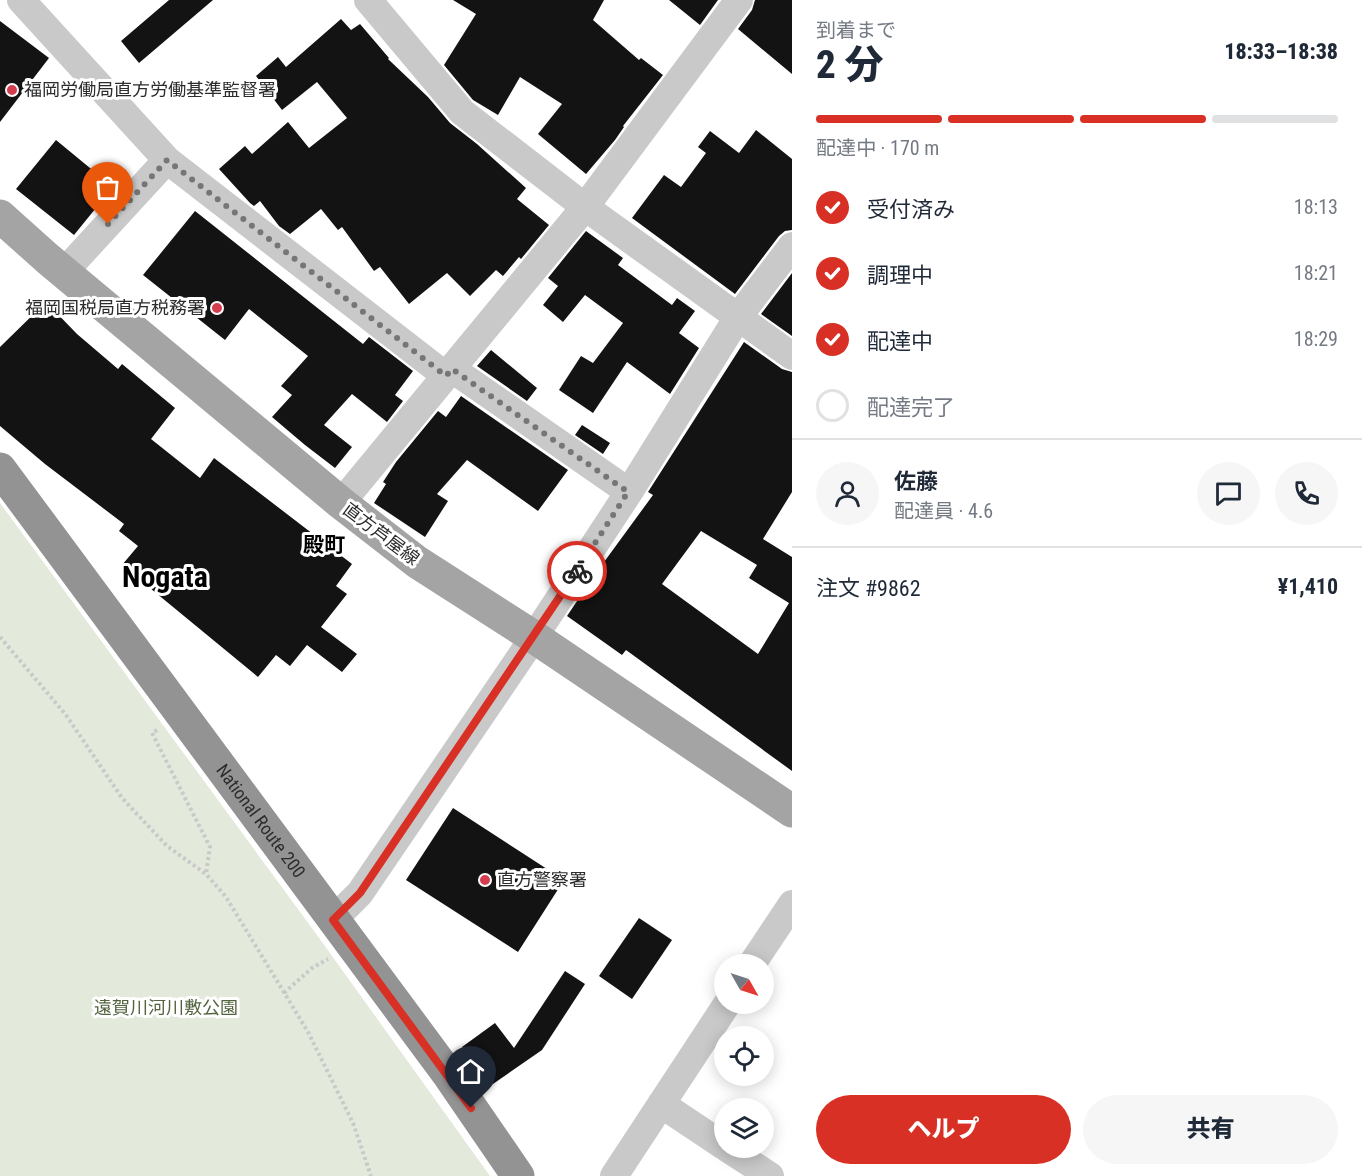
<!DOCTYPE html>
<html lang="ja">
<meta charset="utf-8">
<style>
:root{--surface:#fff;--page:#f6f6f7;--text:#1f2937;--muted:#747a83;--line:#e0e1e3;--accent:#d93025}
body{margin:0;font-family:"Roboto Condensed","Noto Sans JP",sans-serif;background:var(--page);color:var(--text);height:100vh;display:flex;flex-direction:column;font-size:22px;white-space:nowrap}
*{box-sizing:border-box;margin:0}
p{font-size:20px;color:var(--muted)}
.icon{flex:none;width:33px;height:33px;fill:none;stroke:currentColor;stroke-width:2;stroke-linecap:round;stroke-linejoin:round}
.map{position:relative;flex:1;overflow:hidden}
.sheet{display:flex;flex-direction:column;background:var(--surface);width:570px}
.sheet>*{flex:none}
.needle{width:39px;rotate:129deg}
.tools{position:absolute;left:714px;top:954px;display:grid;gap:12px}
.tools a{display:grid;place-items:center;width:60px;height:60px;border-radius:50%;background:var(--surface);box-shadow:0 3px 15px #0003;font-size:30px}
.pin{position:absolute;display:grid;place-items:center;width:51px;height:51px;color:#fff;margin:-62px -26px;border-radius:50% 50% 50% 0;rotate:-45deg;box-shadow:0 0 6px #0007}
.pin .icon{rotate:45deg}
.courier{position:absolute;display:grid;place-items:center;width:60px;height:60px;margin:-30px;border:4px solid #d93025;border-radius:50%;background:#fff;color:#222;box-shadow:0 2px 8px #0007}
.overview em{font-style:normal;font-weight:800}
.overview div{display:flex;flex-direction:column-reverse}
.overview{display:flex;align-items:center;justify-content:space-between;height:102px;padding:0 24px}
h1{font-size:39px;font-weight:800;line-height:45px}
.bar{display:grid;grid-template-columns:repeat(4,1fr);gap:9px 6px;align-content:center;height:72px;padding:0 24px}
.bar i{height:8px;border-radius:4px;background:var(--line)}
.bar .selected{background:var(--accent)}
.bar p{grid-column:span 4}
.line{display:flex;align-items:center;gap:15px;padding:0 24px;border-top:2px solid var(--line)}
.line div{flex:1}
.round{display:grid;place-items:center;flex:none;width:63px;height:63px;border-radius:32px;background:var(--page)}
ol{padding:0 24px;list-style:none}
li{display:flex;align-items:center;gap:18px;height:66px}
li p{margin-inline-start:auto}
li .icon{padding:6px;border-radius:50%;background:var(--accent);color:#fff;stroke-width:4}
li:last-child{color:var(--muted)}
li i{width:33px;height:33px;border:3px solid var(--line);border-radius:50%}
.primary-button{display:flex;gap:12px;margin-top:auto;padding:12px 24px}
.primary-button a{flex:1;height:69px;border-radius:36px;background:var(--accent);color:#fff;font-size:24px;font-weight:800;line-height:69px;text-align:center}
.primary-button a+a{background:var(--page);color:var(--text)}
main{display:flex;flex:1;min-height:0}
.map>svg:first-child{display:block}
.green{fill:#e3e9db}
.building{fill:#131313;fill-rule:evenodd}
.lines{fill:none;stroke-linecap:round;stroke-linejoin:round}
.path{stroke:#c9c9c9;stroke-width:4;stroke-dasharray:3 3;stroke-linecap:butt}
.street{stroke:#c9c9c9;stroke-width:28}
.primary{stroke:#a4a4a4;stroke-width:33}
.highway{stroke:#939393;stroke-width:33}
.done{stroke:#767676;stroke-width:6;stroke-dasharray:0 10.8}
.route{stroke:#d93025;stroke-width:8}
.poi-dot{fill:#d43d50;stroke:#fff;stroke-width:2}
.labels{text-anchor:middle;stroke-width:6;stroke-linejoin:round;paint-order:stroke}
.poi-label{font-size:18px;fill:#2c2c2c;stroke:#fff;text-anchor:start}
.street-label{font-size:18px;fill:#2c2c2c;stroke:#fff}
.park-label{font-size:18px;fill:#52633e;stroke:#fff}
.quarter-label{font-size:21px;font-weight:bold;fill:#000;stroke:#fff}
.town-label{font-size:30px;font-weight:bold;fill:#000;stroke:#fff}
</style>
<main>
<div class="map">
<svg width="792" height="1176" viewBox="0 0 792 1176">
<rect width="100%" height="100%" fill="#fff"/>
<path class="green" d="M 0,503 L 317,935 L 490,1176 L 0,1176 Z"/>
<path class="building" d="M 169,0 L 213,0 L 139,63 L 121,41 Z
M 453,0 L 604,0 L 593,20 L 639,60 L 641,58 L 663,75 L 623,126 L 624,127 L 615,140 L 586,174 L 538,134 L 562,104 L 520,77 L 498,115 L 473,100 L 444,65 L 476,14 Z
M 669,0 L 718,0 L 700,25 Z
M 755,0 L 792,0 L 792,74 L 738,29 L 752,10 Z
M 341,19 L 351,30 L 360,24 L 389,58 L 388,59 L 428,97 L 450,123 L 477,144 L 526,188 L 517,199 L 549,225 L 521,259 L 519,257 L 503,276 L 496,270 L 470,296 L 447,273 L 409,304 L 380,267 L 374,271 L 342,227 L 338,230 L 321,209 L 290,234 L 279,226 L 260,201 L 254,206 L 250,203 L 219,169 L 245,146 L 252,154 L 288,122 L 309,148 L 347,118 L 317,82 L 282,110 L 256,76 L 278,57 L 286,67 Z
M 0,21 L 49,58 L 0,122 Z
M 756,130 L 792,159 L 792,230 L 785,231 L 779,236 L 735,294 L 632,218 L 664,175 L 681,187 L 706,153 L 698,147 L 710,131 L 739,153 Z
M 56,140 L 113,187 L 74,235 L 16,189 Z
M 195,211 L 363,344 L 369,337 L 413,371 L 395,395 L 403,401 L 387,422 L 352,394 L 324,425 L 352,447 L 335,468 L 305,445 L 272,417 L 292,395 L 281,386 L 308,356 L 249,309 L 225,340 L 143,275 Z
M 586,231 L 623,258 L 618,265 L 672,305 L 677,298 L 695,311 L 679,333 L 699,348 L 670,394 L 627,362 L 593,413 L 559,390 L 581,356 L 593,363 L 623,323 L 585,295 L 563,322 L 543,305 L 558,286 L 548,278 Z
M 792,273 L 792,336 L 761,314 Z
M 46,302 L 77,334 L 118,369 L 122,364 L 175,408 L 151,439 L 200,478 L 214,458 L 352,564 L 336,586 L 347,594 L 321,627 L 357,654 L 342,672 L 307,645 L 290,666 L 276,655 L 258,677 L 122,565 L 138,546 L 119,531 L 124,524 L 45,464 L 0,426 L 0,347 Z
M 744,342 L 782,369 L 792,372 L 792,492 L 763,539 L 792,557 L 792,771 L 626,650 L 622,655 L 567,616 L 596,573 L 653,495 L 648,492 ZM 701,531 L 757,565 L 749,578 L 789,603 L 758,654 L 662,584 Z
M 491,350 L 537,388 L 527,401 L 477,366 Z
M 461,396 L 568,470 L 538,511 L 467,460 L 437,494 L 448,501 L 425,537 L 374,503 L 386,484 L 383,482 L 396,462 L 438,411 L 446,417 Z
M 582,425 L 610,443 L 603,454 L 575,435 Z
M 453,808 L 564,880 L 518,952 L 406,880 Z
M 639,918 L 672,940 L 632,999 L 599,976 Z
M 565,971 L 585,984 L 542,1050 L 490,1086 L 462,1047 L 495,1023 L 514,1048 Z"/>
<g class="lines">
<path class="path" d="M 0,637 L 66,715 L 122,798 L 167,846 L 206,874 L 226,897 L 308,1032 L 353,1123 L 371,1176
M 157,730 L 152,733 L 210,847 L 206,874
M 284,993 L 312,968 L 328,959"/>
<path class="street" d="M 21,0 L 167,160 L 446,376
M 368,0 L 462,112 L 585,207 L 792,356
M 64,272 L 167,160
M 452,369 L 629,492
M 341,503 L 585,207 L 739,0
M 333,920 L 360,893 L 534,637 L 629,492 L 738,317 L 792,246
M 752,964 L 792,904
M 661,1104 L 724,1146
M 727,1148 L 770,1176
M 614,1176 L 727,1004"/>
<path class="primary" d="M 0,216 L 48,259 L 341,503 L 417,562 L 534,637 L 792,811"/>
<path class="highway" id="s1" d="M 0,469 L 448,1074 L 518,1176"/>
</g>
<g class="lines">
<path class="done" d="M 108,224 L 167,160 L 446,376 L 452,369 L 628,492 L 577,571"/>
<path class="route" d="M 471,1108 L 333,920 L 360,893 L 577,571"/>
</g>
<g class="poi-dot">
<circle cx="12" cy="90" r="6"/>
<circle cx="217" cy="308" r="6"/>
<circle cx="485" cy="880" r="6"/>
</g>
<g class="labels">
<g class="poi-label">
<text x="24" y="96">福岡労働局直方労働基準監督署</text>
<text x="205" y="314" text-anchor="end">福岡国税局直方税務署</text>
<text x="497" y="886">直方警察署</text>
</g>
<g class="street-label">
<text transform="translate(381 534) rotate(37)" y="6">直方芦屋線</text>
<text dy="6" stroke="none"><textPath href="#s1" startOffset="438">National Route 200</textPath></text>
</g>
<g class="park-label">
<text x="166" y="1014">遠賀川河川敷公園</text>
</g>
<g class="quarter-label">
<text x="324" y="552">殿町</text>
</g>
<g class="town-label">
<text x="165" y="587">Nogata</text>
</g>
</g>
</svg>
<div class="tools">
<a><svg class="needle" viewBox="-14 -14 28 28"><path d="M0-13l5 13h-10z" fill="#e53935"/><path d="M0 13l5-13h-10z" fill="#747a83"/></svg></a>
<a><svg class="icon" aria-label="locate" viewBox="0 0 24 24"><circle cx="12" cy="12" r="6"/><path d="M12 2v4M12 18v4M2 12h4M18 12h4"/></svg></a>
<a><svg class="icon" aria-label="layers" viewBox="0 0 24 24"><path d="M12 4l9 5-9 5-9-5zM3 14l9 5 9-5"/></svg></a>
</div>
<div class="pin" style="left:108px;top:224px;background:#ea580c"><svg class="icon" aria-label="bag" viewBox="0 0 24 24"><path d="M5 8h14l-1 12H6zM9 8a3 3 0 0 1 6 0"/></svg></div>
<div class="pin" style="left:471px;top:1108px;background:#1f2937"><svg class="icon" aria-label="home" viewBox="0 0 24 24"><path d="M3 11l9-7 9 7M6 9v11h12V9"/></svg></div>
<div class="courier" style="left:577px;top:571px"><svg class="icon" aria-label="bike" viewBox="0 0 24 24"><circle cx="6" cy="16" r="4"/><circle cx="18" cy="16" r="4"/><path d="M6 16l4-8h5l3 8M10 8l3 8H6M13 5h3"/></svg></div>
</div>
<section class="sheet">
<div class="overview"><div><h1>2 分</h1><p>到着まで</p></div><em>18:33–18:38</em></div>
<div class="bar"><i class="selected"></i><i class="selected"></i><i class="selected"></i><i></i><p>配達中 · 170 m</p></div>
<ol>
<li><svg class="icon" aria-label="check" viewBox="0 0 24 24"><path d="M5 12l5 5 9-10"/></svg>受付済み<p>18:13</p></li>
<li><svg class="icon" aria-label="check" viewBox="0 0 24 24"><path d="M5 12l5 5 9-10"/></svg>調理中<p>18:21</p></li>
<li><svg class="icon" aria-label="check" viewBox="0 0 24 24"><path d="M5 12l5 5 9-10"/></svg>配達中<p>18:29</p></li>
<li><i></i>配達完了</li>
</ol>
<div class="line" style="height:108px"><a class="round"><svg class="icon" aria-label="person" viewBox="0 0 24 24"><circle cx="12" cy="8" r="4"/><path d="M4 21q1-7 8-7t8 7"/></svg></a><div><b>佐藤</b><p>配達員 · 4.6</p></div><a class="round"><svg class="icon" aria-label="chat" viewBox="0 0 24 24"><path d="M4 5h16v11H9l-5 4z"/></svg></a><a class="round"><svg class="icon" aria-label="phone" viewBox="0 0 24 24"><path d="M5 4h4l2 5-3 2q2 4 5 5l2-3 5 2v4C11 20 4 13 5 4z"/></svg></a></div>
<div class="line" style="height:78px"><div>注文 #9862</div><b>¥1,410</b></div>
<div class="primary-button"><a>ヘルプ</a><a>共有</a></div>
</section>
</main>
